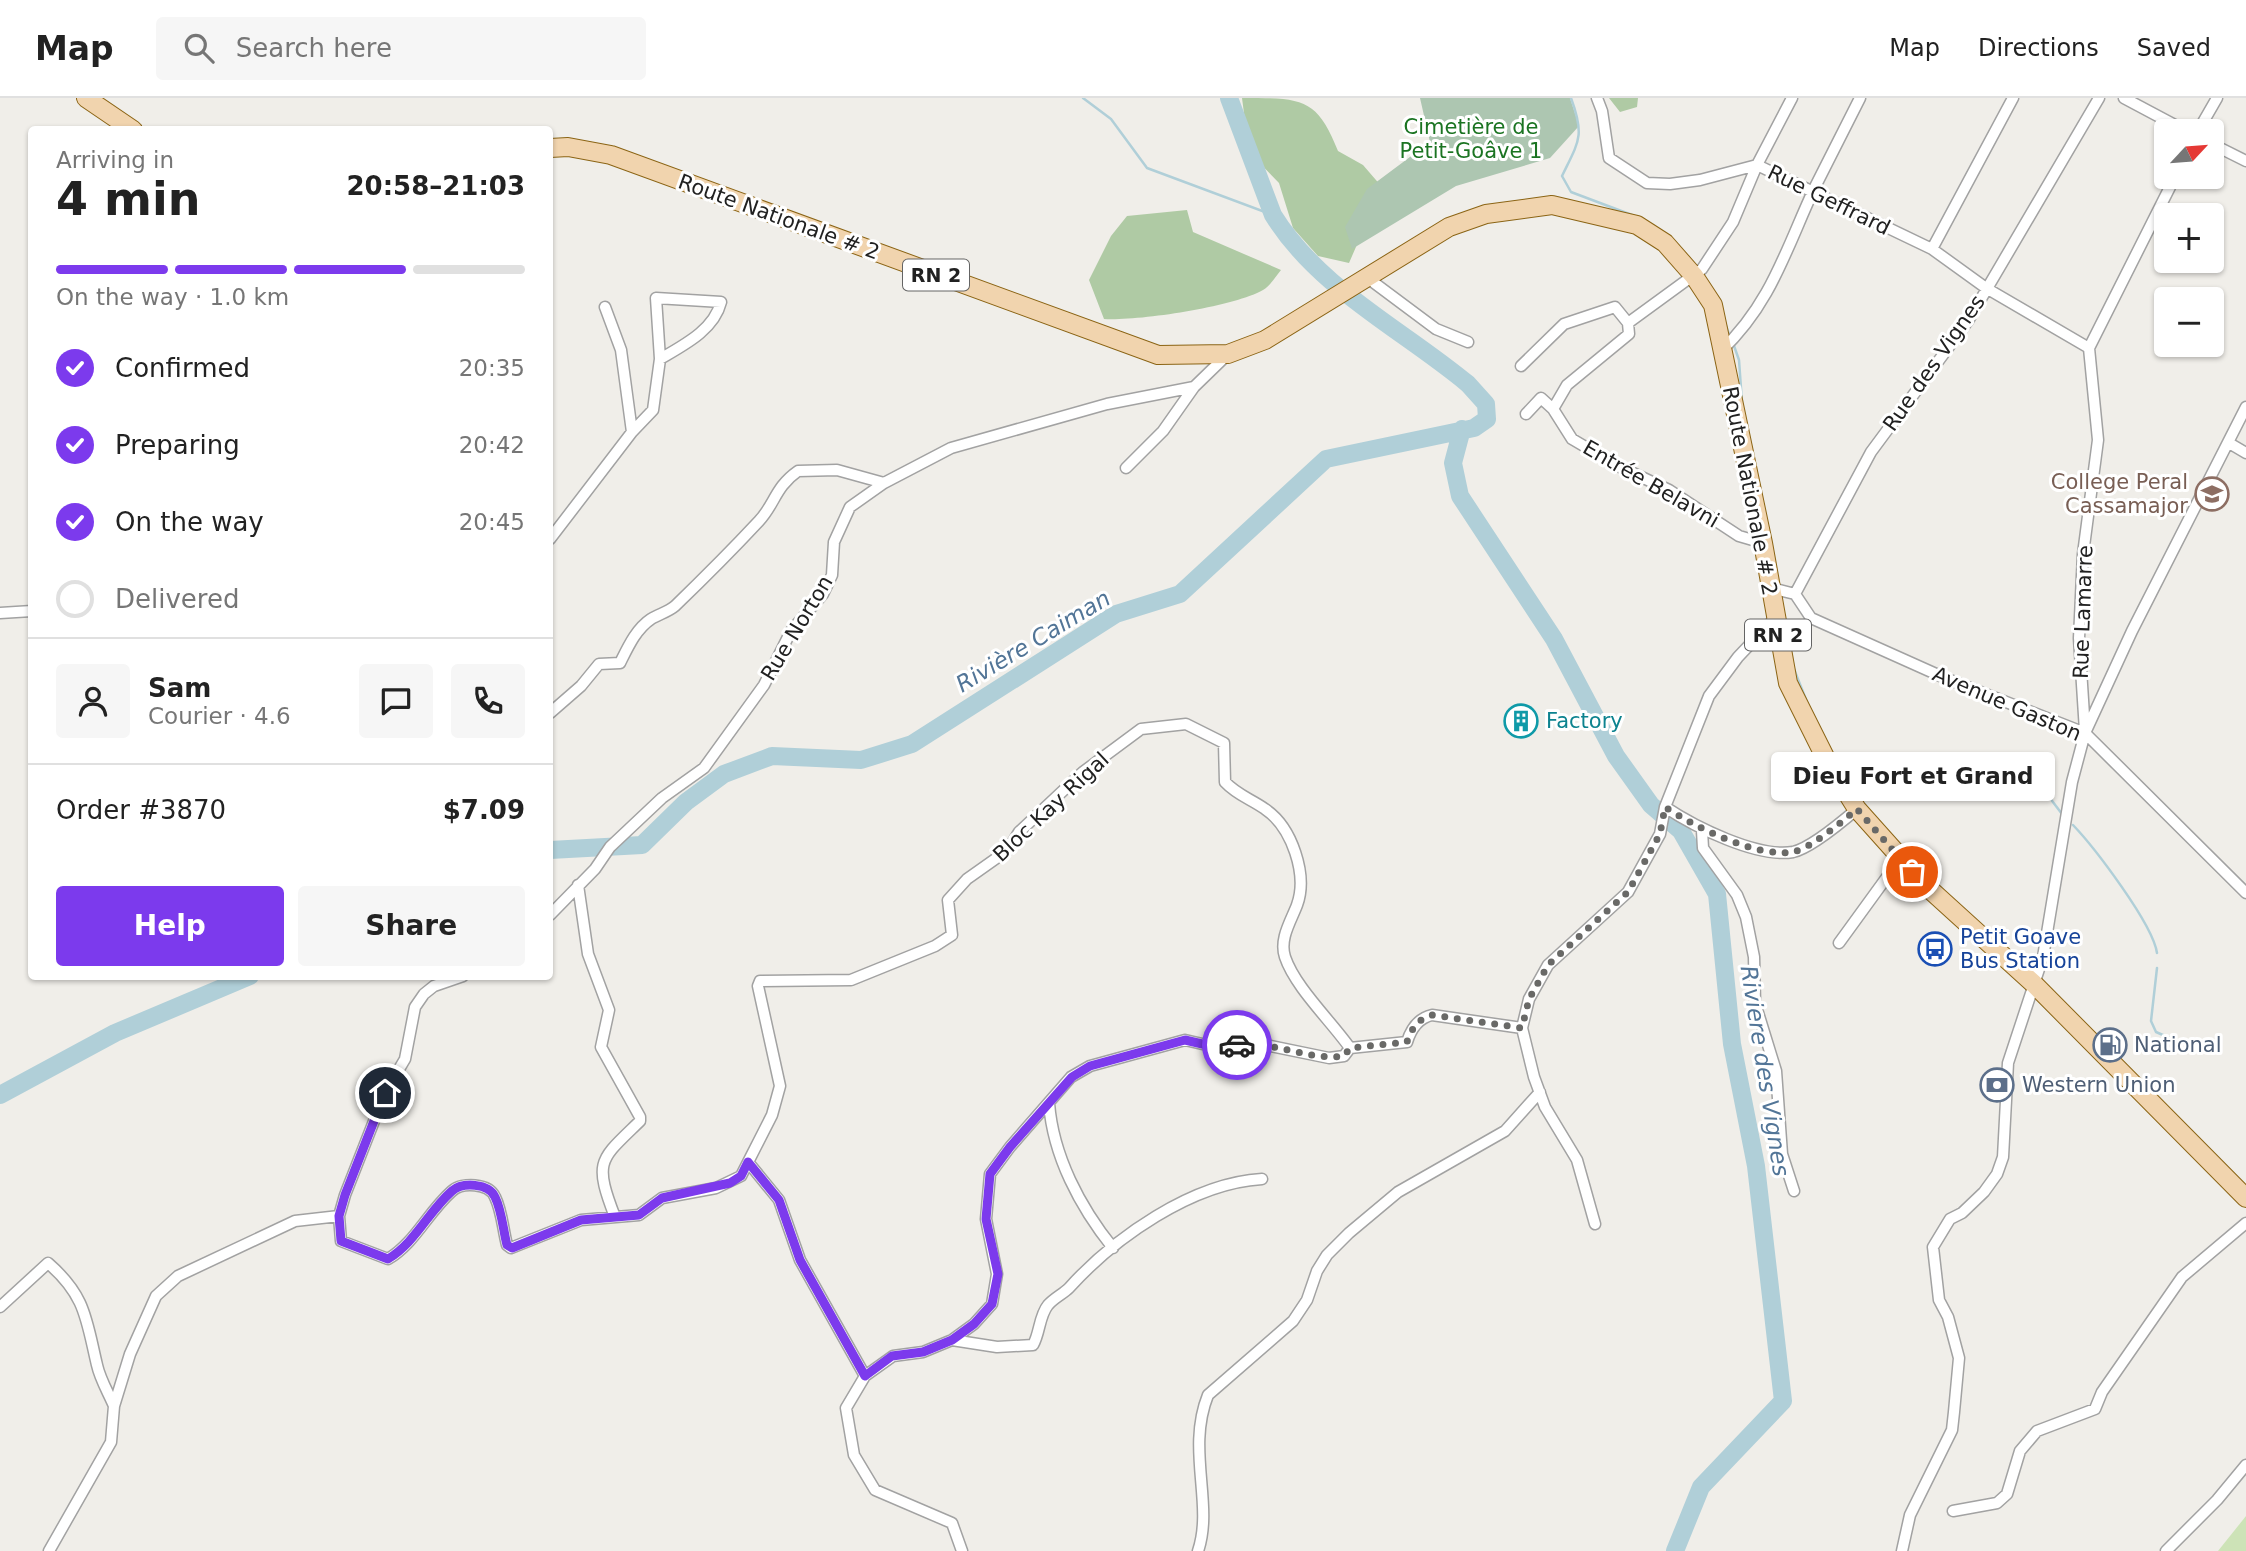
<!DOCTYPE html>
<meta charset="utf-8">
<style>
:root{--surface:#fff;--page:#f6f6f6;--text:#222;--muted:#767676;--line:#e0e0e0;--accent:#7c3aed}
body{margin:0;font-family:"DejaVu Sans",sans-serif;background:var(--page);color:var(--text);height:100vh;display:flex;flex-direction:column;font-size:26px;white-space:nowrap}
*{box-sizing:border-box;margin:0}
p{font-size:23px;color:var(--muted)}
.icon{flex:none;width:38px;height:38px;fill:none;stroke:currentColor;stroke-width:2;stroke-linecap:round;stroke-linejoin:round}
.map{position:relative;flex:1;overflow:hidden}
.panel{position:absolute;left:28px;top:28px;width:525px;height:854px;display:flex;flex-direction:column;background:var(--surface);border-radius:7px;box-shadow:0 2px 5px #0004}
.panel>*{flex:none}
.needle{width:46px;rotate:64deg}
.controls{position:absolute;left:2154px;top:21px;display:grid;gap:14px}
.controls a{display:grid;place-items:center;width:70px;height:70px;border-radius:7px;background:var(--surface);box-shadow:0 2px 5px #0004;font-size:35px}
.pin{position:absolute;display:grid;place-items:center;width:60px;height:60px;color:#fff;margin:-30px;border:4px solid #fff;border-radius:50%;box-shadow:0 2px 7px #0007}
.courier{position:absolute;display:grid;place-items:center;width:70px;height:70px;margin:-35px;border:5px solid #7c3aed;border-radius:50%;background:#fff;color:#222;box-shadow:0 2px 9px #0007}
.bubble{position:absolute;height:49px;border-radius:7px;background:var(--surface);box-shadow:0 2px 5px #0004;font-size:23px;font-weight:800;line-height:49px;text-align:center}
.head em{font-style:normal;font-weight:800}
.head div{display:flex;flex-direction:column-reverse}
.head{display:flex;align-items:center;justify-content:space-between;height:119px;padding:0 28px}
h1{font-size:46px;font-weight:800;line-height:52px}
.bar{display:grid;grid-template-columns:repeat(4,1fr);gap:10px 7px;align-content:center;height:84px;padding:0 28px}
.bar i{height:9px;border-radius:5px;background:var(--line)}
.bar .selected{background:var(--accent)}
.bar p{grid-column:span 4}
.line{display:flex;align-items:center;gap:18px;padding:0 28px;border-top:2px solid var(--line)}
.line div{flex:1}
.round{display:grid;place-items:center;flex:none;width:74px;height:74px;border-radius:7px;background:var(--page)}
ol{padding:0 28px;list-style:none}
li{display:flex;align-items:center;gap:21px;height:77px}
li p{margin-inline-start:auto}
li .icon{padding:7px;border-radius:50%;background:var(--accent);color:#fff;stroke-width:4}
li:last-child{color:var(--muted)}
li i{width:38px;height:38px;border:4px solid var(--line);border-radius:50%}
.action{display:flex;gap:14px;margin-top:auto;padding:14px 28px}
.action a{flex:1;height:80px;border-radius:7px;background:var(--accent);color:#fff;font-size:28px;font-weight:800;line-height:80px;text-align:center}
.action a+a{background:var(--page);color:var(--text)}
header{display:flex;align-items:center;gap:42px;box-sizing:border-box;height:98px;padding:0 35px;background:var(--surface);border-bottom:2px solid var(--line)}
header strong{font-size:33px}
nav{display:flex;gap:38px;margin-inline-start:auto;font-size:24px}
.search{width:490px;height:63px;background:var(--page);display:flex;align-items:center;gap:18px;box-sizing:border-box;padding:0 24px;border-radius:7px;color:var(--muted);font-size:26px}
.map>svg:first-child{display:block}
.grass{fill:#cde3b7}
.forest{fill:#afcaa4}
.cemetery{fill:#adc6b1}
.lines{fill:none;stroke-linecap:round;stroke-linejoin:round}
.stream{stroke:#b0cfd8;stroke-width:2.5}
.river{stroke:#b0cfd8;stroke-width:18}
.street-casing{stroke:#a2a2a2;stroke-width:13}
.primary-casing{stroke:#8b6414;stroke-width:20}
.street{stroke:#fff;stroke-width:10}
.primary{stroke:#f1d4ae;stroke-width:18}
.done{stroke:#696967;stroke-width:7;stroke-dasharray:0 12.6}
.route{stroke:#7c3aed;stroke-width:9}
.labels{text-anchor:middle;stroke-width:6;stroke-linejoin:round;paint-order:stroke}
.shield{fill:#fff;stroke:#646464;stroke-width:2}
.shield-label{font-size:19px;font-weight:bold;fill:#212121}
.park-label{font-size:21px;fill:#1b7422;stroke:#fff}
.street-label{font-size:21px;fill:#212121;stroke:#fff}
.education-label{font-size:21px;fill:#785e54;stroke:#fff;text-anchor:end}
.culture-label{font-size:21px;fill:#0d838f;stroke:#fff;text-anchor:start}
.transit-label{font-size:21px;fill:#164399;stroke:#fff;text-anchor:start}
.service-label{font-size:21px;fill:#4e5e75;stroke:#fff;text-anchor:start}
.water-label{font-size:23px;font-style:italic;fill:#527597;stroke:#fff}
</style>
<header>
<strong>Map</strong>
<div class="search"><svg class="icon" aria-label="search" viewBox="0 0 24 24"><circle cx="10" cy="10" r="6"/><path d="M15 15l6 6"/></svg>Search here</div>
<nav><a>Map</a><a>Directions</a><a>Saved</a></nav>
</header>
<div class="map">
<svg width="2246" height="1453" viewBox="0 0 2246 1453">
<rect width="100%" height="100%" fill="#f0eee9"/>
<path class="grass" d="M 2246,1418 L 2246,1453 L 2218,1453 Z"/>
<path class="forest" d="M 1242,0 C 1303,0 1317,0 1338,53 L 1363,67 L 1382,89 L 1349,165 L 1318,158 L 1293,130 L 1279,85 L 1249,54 Z
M 1609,0 L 1638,0 L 1637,9 L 1620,14 Z
M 1187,112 L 1193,134 L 1281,172 C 1276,178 1270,188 1263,192 C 1233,209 1139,223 1104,221 L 1089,182 L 1111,138 L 1127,118 Z"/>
<path class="cemetery" d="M 1420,0 L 1570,0 L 1579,28 L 1550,60 L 1456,88 L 1352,151 L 1345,129 L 1367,91 L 1430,44 Z"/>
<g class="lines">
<path class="stream" d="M 1083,0 L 1111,21 L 1147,70 L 1273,117
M 1571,0 C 1585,38 1579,43 1562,78 L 1571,94 L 1632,117
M 1725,225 L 1730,239
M 1733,245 L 1739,262 L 1742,304
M 1794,571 L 1807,604
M 1834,657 L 1852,687
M 1859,698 L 1898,691 L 1932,675 L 1966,689 L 2002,682 L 2037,683 L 2062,716
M 2073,727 C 2094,749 2153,826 2157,855
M 2157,870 L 2151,923 L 2156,934 L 2172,941"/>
<path class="river" d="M 1462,331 L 1453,365 L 1460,398 L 1554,541 L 1616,658 L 1651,707 L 1681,733 L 1717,796 L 1732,946 L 1756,1068 L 1783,1303 L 1701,1389 L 1675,1453
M 550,752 L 642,747 L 686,704 L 724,676 L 772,658 L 861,662 L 912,646 L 1116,516 L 1180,496 L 1326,361 L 1474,330 L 1487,321 L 1486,306 L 1468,286 C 1402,231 1319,191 1273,117 L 1229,0
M 0,997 L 115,935 L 250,878"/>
<defs>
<path id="street" d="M 1597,0 L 1602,13 L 1609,60 L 1647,85 L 1670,86 L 1700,82 L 1757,67 L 1932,151 L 1986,190 L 2089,250
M 2124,0 L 2186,33
M 2198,33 L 2217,0
M 2212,46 L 2246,63
M 1932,151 L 2013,0
M 1365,178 L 1436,231 L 1468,244
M 605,209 L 621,252 L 632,334
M 1721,253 C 1771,206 1786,151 1814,91 C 1829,61 1845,30 1860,0
M 1521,268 L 1564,226 L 1615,209 L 1628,225
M 1553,311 L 1572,341 L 1618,368 L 1669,392 L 1739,438 L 1763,445
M 1526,316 L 1541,300 L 1553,311 L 1567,287 L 1629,236 L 1628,225 L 1702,171 L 1733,124 L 1757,67 L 1792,0
M 2229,345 L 2246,355
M 1126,370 L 1163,333 L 1194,289
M 550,441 L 632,334 L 653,312 L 660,261 L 656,200 L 721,204 C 714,232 684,247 660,261
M 1771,490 L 1795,496 L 1811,520 L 1945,580 L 2085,635 L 2246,795
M 1795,496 L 1871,354 L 1968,223 L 2099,0
M 0,515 L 32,513
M 550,615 L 581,588 L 599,566 L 620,565 C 628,549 636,531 651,521 C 659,516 668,514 675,508 C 704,480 731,453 759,423 C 775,406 775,389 798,373 L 837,372 L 884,385
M 2085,633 L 2079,540 L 2083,456 L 2098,342 L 2089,250 L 2175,79
M 1665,709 C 1695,729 1757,760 1793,754 C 1811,750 1843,723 1857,711
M 1702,733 L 1703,750 L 1737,797 L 1746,819 L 1754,859 L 1755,905 L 1776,973 L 1782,1056 L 1794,1093
M 578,787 L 588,856 L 609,912 L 601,949 L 640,1019 L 640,1023 C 600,1062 593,1062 615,1119
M 550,817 L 595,771 L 610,749 L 662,700 L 704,670 L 764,587 L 791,533 L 823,496 L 832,477 L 834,444 L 850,409 L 884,385 L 951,350 L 1107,306 L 1194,289 L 1228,256
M 1839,845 L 1900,761
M 463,878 L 434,888 L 424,896 L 415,909 L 405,961 L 385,995 L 345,1097 L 339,1118 L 341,1143 L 388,1161 C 415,1145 428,1114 452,1093 C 462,1084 489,1085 495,1099 C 502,1113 503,1132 507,1147 L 511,1150 L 581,1122 L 639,1117 L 662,1100 L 716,1090 L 741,1078 L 772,1017 L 780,988 L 758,888 L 760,883 L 851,882 L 935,848 L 952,837 L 948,802 L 967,781 L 1008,752 L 1019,734 L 1083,674 L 1141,631 L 1186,626 L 1224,645 L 1225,684 C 1237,697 1251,701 1265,711 C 1292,729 1308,777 1297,807 C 1291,823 1279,841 1285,859 C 1295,889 1331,923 1350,950
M 1049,1005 C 1053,1058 1080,1109 1113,1150
M 748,1064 L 779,1102 L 800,1162 L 865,1278
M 1595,1126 L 1577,1062 L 1545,1009 L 1534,979 L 1522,930 L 1529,901 L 1548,867 L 1628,794 L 1660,736 L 1665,709 L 1709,598 L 1738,559 L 1775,520
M 0,1209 L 48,1165 C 86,1198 86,1221 97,1267 C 100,1281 108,1294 114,1308
M 952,1242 L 997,1249 L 1033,1247 C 1040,1235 1039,1218 1048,1207 C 1054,1200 1063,1196 1069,1190 C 1114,1140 1192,1085 1262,1081
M 1953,1413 L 1997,1405 L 2007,1396 L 2020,1353 L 2037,1333 L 2095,1311 L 2102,1294 L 2182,1179 L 2246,1125
M 49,1453 L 111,1344 L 114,1308 L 130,1256 L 156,1198 L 178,1178 L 295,1123 L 339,1118
M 962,1453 L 952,1425 L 875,1392 L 854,1357 L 846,1310 L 865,1278 L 893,1258 L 923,1254 L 952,1242 L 974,1226 L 992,1206 L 997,1176 L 986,1121 L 990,1076 L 1010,1049 L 1071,979 L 1090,968 L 1185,942 L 1211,948 L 1256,945 L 1329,960 L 1344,958 L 1350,950 L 1407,944 C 1411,931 1419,920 1432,917 L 1522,930
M 1198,1453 C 1214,1406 1186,1352 1208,1297 L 1293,1223 L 1307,1202 L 1317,1173 L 1327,1157 L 1349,1135 L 1398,1094 L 1505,1033 L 1540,994
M 1902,1453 L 1910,1417 L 1952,1332 L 1954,1314 L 1959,1260 L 1948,1219 L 1939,1202 L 1933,1149 L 1950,1121 L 1962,1115 L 1984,1094 L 1997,1076 L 2003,1059 L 2008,965 L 2043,859 L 2072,684 L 2085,635 L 2132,533 L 2246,309
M 2166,1453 L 2217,1402 L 2246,1367"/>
<path id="primary" d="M 86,0 L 133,32
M 550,50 L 568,49 L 611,57 L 1158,257 L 1228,256 L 1265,242 L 1449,129 L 1486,116 L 1552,107 L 1637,127 L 1665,145 L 1694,178 L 1713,207 L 1763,445 L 1788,585 L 1827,663 L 1857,711 L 1925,787 L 2034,886 L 2246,1100"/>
</defs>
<use href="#street" class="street-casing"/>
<use href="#primary" class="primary-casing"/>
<use href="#street" class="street"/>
<use href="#primary" class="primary"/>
</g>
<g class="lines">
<path class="done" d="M 1237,947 C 1275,943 1309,963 1344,958 L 1350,950 L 1407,944 C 1411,931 1419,920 1432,917 L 1522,930 L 1529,901 L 1548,867 L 1628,794 L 1660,736 L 1665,709 C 1695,729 1757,760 1793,754 C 1811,750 1843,723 1857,711 L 1912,774"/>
<path class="route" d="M 385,995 L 345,1097 L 339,1118 L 341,1143 L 388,1161 C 415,1145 428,1114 452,1093 C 462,1084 489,1085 495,1099 C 502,1113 503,1132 507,1147 L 512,1150 L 581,1122 L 639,1117 L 662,1100 L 730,1085 L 741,1078 L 748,1064 L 779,1102 L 800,1162 L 865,1278 L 892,1258 L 923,1254 L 952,1242 L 974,1226 L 992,1206 L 998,1176 L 986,1121 L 990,1076 L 1010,1049 L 1072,979 L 1090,968 L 1185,942 L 1211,948 L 1237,947"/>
</g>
<defs>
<symbol id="school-ring" viewBox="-11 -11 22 22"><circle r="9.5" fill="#fff" stroke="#8d6e63" stroke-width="1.5"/><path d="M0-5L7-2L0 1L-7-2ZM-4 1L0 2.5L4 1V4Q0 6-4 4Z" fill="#8d6e63"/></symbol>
<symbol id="building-ring" viewBox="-11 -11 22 22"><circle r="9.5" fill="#fff" stroke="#0f9aa8" stroke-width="1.5"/><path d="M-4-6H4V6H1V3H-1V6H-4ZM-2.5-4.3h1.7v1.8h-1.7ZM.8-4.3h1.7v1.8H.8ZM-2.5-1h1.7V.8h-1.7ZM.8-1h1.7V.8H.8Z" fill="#0f9aa8"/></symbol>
<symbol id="bus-ring" viewBox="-11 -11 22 22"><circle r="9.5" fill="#fff" stroke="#1a4fb4" stroke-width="1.5"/><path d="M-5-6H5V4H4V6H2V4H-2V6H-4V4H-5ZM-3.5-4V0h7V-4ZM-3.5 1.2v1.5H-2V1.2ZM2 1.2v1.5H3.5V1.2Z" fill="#1a4fb4"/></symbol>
<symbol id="fuel-ring" viewBox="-11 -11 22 22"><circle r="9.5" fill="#fff" stroke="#5c6f8a" stroke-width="1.5"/><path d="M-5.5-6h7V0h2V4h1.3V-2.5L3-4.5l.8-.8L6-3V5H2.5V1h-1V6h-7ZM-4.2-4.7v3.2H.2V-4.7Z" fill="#5c6f8a"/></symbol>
<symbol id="bank-ring" viewBox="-11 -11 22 22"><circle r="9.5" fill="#fff" stroke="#5c6f8a" stroke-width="1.5"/><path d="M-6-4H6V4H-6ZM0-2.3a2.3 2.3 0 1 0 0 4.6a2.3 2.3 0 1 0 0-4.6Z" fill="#5c6f8a"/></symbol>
</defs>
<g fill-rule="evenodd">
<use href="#school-ring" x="2193" y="377" width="38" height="38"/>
<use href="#building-ring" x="1502" y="604" width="38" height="38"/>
<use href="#bus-ring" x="1916" y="832" width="38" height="38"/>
<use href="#fuel-ring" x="2091" y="928" width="38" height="38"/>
<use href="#bank-ring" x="1978" y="968" width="38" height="38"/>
</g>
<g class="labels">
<g class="shield">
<rect x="903" y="161.5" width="66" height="31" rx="5"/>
<rect x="1745" y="521.5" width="66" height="31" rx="5"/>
</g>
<g class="shield-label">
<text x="936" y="184">RN 2</text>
<text x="1778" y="544">RN 2</text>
</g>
<g class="park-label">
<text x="1471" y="36">Cimetière de<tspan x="1471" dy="24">Petit-Goâve 1</tspan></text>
</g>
<g class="street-label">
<text transform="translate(1829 102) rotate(26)" y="7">Rue Geffrard</text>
<text transform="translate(779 119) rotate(20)" y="7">Route Nationale # 2</text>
<text transform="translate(1934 265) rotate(-55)" y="7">Rue des Vignes</text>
<text transform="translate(1651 386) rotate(30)" y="7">Entrée Belavni</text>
<text transform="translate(1750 393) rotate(79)" y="7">Route Nationale # 2</text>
<text transform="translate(2083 514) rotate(-88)" y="7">Rue Lamarre</text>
<text transform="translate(797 530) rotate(-59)" y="7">Rue Norton</text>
<text transform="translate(2007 606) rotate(23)" y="7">Avenue Gaston</text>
<text transform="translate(1051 709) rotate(-43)" y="7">Bloc Kay Rigal</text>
</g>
<g class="education-label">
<text x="2188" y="391">College Peral<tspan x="2188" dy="24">Cassamajor</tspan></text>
</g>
<g class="culture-label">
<text x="1546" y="630">Factory</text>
</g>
<g class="transit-label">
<text x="1960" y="846">Petit Goave<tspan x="1960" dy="24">Bus Station</tspan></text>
</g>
<g class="service-label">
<text x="2134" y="954">National</text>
<text x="2022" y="994">Western Union</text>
</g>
<g class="water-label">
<text transform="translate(1033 543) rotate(-31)" y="8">Rivière Caiman</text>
<text transform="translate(1765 973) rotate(81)" y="8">Riviere des Vignes</text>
</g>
</g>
</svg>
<div class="controls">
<a><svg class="needle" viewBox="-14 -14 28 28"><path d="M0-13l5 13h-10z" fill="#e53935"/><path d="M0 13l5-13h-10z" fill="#767676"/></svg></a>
<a>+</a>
<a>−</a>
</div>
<div class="pin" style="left:1912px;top:774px;background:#ea580c"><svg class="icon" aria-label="bag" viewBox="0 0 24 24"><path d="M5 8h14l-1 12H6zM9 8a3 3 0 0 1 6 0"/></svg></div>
<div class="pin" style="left:385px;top:995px;background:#1f2937"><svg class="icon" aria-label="home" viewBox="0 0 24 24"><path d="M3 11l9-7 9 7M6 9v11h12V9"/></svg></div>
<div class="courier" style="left:1237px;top:947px"><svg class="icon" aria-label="car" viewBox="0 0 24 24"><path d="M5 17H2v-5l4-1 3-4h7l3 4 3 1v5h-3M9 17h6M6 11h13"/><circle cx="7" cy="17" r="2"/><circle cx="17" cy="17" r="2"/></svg></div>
<div class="bubble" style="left:1771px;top:654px;width:284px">Dieu Fort et Grand</div>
<section class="panel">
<div class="head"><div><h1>4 min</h1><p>Arriving in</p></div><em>20:58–21:03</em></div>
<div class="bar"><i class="selected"></i><i class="selected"></i><i class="selected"></i><i></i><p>On the way · 1.0 km</p></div>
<ol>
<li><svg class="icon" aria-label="check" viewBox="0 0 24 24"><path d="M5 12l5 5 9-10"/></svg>Confirmed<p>20:35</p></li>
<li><svg class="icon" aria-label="check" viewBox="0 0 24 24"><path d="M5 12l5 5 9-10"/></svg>Preparing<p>20:42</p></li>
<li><svg class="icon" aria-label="check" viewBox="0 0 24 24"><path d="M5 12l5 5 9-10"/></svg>On the way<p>20:45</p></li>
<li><i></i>Delivered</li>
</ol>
<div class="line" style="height:126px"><a class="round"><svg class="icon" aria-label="person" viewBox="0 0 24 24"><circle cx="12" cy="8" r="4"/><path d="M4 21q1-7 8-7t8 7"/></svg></a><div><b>Sam</b><p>Courier · 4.6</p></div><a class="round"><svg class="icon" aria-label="chat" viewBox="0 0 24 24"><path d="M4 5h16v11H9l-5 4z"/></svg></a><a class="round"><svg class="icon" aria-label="phone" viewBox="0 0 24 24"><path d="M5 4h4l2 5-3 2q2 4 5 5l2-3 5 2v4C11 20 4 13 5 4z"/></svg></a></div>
<div class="line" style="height:91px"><div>Order #3870</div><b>$7.09</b></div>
<div class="action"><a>Help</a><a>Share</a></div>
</section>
</div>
